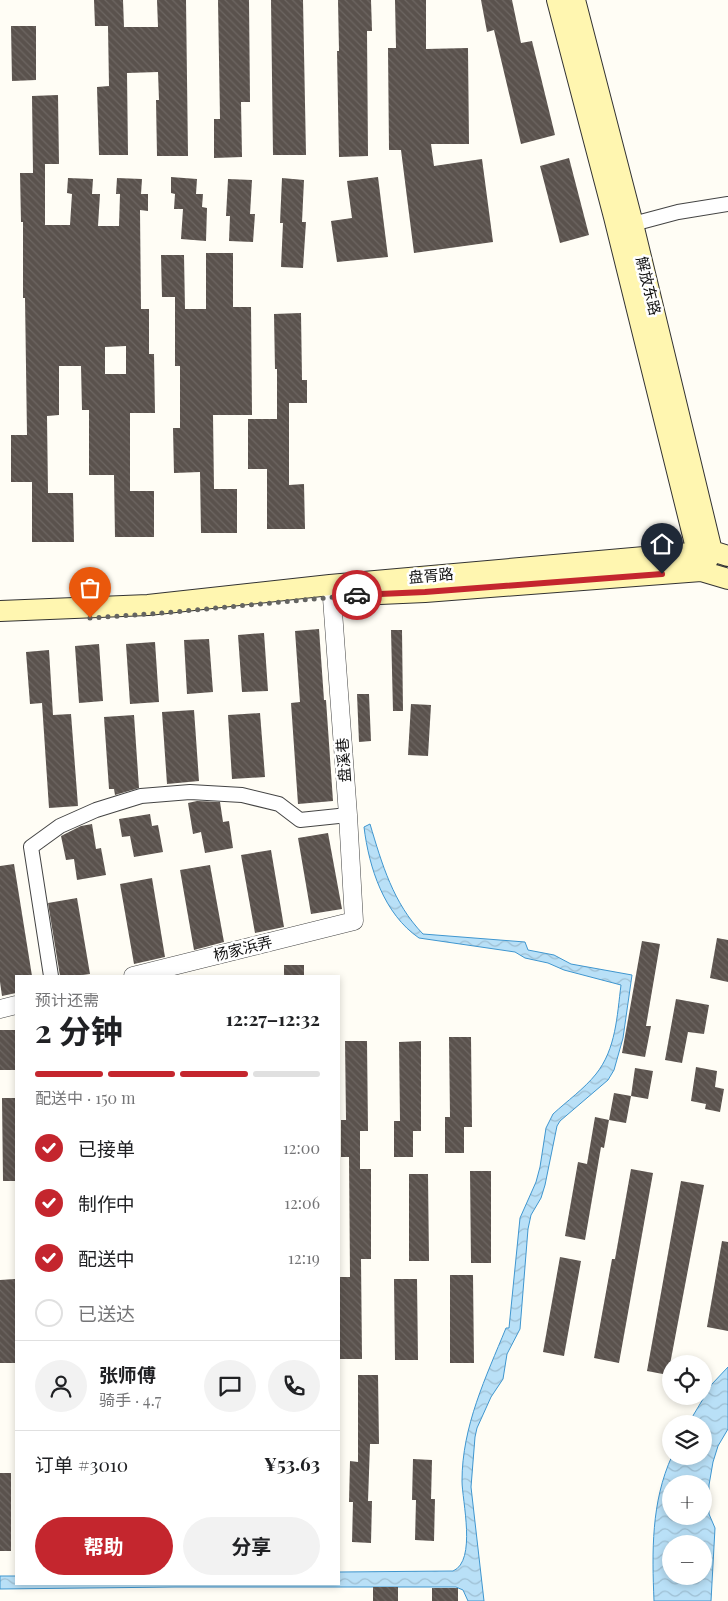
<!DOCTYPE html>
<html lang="zh">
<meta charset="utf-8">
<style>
:root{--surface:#fff;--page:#f2f2f2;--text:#202124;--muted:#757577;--line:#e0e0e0;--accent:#c4262e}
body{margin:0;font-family:"Playfair Display","Noto Sans SC",serif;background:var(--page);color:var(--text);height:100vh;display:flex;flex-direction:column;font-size:19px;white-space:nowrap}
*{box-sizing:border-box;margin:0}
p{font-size:16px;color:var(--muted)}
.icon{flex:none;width:28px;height:28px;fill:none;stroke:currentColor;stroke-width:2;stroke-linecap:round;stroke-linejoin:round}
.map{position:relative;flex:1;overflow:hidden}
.panel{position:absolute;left:15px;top:975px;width:325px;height:610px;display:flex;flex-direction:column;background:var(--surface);border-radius:0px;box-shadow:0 2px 8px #0003}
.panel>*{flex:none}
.controls{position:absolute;left:662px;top:1355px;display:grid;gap:10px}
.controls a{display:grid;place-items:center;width:50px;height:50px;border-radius:50%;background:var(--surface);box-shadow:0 2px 8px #0003;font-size:25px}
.pin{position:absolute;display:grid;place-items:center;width:42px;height:42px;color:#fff;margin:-51px -21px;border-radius:50% 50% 50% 0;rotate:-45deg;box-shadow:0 0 5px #0007}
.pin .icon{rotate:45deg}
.courier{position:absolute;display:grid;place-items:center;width:50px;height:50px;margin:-25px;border:4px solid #c4262e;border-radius:50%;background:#fff;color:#222;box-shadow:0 1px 6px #0007}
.summary em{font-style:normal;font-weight:700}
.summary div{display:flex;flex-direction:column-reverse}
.summary{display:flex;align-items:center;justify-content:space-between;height:85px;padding:0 20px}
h1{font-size:32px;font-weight:700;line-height:38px}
.bar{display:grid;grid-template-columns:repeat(4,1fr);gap:8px 5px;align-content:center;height:60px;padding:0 20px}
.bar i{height:6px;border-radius:4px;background:var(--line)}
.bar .on{background:var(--accent)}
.bar p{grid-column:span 4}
.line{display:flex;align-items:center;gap:12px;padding:0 20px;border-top:1px solid var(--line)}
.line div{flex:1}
.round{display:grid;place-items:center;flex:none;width:52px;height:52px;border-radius:26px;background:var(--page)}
ol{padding:0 20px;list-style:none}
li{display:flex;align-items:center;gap:15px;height:55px}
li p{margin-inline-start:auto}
li .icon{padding:5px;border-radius:50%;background:var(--accent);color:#fff;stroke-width:4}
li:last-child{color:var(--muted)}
li i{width:28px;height:28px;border:2px solid var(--line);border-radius:50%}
.cta{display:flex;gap:10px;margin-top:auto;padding:10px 20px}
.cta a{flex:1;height:58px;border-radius:30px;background:var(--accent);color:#fff;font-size:20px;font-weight:700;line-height:58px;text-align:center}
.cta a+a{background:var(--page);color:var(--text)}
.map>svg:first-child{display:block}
.water{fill:url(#water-waves);stroke:#3f96cf;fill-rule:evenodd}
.building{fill:url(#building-back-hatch);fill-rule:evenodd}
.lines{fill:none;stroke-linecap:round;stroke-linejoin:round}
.minor-casing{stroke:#444;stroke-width:16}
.tertiary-casing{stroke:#444;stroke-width:19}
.secondary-casing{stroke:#333;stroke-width:22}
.minor{stroke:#fff;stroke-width:14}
.tertiary{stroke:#fff;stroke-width:18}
.secondary{stroke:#fff6b0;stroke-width:20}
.done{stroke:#646461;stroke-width:5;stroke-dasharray:0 9}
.route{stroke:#c4262e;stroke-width:6}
.labels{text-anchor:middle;stroke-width:5;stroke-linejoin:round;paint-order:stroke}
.street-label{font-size:15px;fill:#111;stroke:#fff}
</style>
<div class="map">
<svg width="728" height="1601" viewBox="0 0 728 1601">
<defs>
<pattern id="water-waves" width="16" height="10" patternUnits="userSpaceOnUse" patternTransform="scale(1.25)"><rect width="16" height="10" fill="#b9e0f7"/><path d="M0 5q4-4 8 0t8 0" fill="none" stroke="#9ebfd3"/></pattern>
<pattern id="building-back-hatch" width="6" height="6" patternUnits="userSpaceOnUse" patternTransform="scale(1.25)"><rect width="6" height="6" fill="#5a524d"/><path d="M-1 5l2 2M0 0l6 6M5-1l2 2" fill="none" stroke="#6d6662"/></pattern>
</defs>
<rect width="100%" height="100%" fill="#fffdf5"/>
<path class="water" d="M 370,824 C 382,864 393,903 423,934 L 525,942 L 528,950 L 554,955 L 571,964 L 632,975 L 623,1038 L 614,1070 L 608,1080 L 560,1121 L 557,1126 L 545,1185 L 541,1198 L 531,1215 L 528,1229 L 520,1329 L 507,1354 L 503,1379 L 491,1397 L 477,1428 L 475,1437 L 471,1487 L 484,1601 L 468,1601 L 463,1590 L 456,1587 L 175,1587 L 0,1589 L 0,1576 L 16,1576 L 16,1584 L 339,1584 L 339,1572 L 453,1571 C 477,1561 462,1500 462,1481 C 462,1426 486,1377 506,1328 L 509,1328 L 520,1218 L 536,1182 L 540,1167 L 546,1128 L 553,1114 C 567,1101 584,1089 596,1074 C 616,1049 617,1016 621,985 L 564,970 L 548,963 L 525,958 L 515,952 L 419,938 C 384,914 369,868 364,827 Z
M 728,1367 L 728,1429 L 718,1446 L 713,1462 L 709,1485 L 709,1514 L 715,1528 L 711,1601 L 654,1601 C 652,1552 651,1502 672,1456 L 704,1456 L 704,1424 L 688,1424 L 712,1384 ZM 671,1484 L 704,1484 L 704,1516 L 671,1516 ZM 671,1544 L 704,1544 L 704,1576 L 671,1576 Z"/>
<path class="building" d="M 94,0 L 123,0 L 124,27 L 158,27 L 157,0 L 186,0 L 188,156 L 157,156 L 156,100 L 159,100 L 158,72 L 127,73 L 128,155 L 99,155 L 97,87 L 109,86 L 108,26 L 95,26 Z
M 218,0 L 249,0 L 250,102 L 241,102 L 242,157 L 214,158 L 214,119 L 220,119 Z
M 271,0 L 303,0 L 306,155 L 273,155 Z
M 338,0 L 371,0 L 372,31 L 367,31 L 368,156 L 339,157 L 337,51 L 339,51 Z
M 395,0 L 426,0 L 426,49 L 468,48 L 469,144 L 431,144 L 434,166 L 482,159 L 493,242 L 414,253 L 401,150 L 389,150 L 388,48 L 396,48 Z
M 481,0 L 512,0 L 521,43 L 532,41 L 555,135 L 521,144 L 494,30 L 487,32 Z
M 11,26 L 36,26 L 36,80 L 12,81 Z
M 58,95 L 59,164 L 45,164 L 45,225 L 70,225 L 72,194 L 67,193 L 68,178 L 93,179 L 92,194 L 100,194 L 98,226 L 119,226 L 120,194 L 116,194 L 117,178 L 142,179 L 141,194 L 148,194 L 148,211 L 140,210 L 141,309 L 149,309 L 149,354 L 154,354 L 155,413 L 130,413 L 130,491 L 154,491 L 154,537 L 115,537 L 114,475 L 89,475 L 89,410 L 82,410 L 81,366 L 59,366 L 59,415 L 47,416 L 48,493 L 73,493 L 74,542 L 32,542 L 32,482 L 11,482 L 11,435 L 27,435 L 25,298 L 23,298 L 23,222 L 21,222 L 20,173 L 33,173 L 32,96 ZM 126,346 L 126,374 L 105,374 L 105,347 Z
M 569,158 L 589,235 L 560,243 L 540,166 Z
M 171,177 L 197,179 L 196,194 L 203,194 L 202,207 L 207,208 L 206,241 L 181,239 L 183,209 L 174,209 L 175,194 L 171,193 Z
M 378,177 L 388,257 L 337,262 L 331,221 L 352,218 L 347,181 Z
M 282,178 L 304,180 L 302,222 L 306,222 L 303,268 L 281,267 L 283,223 L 280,223 Z
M 228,179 L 252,180 L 250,214 L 255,214 L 253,242 L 229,241 L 230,216 L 226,216 Z
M 206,253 L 233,253 L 233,307 L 251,307 L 252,415 L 213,415 L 214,489 L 237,489 L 237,533 L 201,533 L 200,472 L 174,473 L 173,428 L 180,428 L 180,366 L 175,366 L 175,297 L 162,297 L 161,255 L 184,255 L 185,309 L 206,309 Z
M 301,313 L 302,380 L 307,380 L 307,403 L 289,403 L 289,485 L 304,484 L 305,529 L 267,529 L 267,469 L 248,469 L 248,419 L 277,419 L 277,369 L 275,369 L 274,314 Z
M 319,629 L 324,700 L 326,700 L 333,801 L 298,804 L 291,703 L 300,702 L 295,631 Z
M 391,630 L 402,630 L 403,711 L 393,711 Z
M 264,633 L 268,691 L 242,692 L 238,635 Z
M 209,639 L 213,692 L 187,694 L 184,640 Z
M 155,642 L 159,702 L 130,704 L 126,644 Z
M 99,644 L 103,701 L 79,703 L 75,646 Z
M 49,650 L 53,715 L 71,714 L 78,806 L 49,808 L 42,703 L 30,704 L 26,652 Z
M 357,694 L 369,694 L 371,741 L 359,742 Z
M 411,704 L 431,705 L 428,756 L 408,755 Z
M 194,710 L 199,781 L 167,784 L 162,712 Z
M 260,713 L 265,777 L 232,779 L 228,715 Z
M 134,715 L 139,788 L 115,795 L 114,789 L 109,789 L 104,717 Z
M 197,801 L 220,802 L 223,822 L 229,821 L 233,848 L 205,853 L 201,832 L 193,834 L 188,803 Z
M 150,814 L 152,826 L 158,825 L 163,852 L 134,857 L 130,836 L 122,837 L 119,819 Z
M 92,824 L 96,849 L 101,848 L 106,875 L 77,880 L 74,859 L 66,860 L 61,836 L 81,826 Z
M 328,833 L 342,909 L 311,914 L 298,838 Z
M 271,850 L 284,927 L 255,933 L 241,855 Z
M 14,864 L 32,976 L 16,976 L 16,993 L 2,996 L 0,982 L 0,866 Z
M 210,865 L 224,942 L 194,950 L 180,870 Z
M 152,878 L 165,957 L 134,964 L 120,884 Z
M 77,898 L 90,974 L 75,976 L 60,976 L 48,903 Z
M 717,938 L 728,940 L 728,982 L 710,978 Z
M 642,941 L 660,944 L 646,1026 L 651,1026 L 645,1057 L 622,1053 Z
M 284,965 L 304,965 L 304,976 L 284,976 Z
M 676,999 L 709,1005 L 704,1034 L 688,1032 L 682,1063 L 665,1060 Z
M 0,1030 L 16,1030 L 16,1070 L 0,1070 Z
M 449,1037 L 471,1037 L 472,1127 L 464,1127 L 464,1153 L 445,1153 L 445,1117 L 450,1117 Z
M 345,1041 L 367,1041 L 368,1131 L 360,1131 L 360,1169 L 371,1169 L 371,1259 L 361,1259 L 362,1359 L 339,1359 L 339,1277 L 350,1277 L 349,1157 L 341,1157 L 341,1120 L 346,1120 Z
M 421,1041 L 421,1131 L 413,1131 L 413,1157 L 394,1157 L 394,1121 L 400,1121 L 399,1042 Z
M 696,1067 L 717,1071 L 715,1087 L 724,1089 L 720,1112 L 705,1109 L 706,1104 L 691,1101 Z
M 635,1068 L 653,1071 L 648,1099 L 631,1096 Z
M 614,1093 L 631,1096 L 626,1123 L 609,1120 Z
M 2,1098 L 16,1098 L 16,1181 L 3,1181 Z
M 595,1117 L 609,1120 L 604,1148 L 601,1147 L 585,1240 L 565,1236 L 578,1162 L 587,1164 Z
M 631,1169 L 653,1173 L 619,1363 L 594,1358 L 612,1259 L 615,1259 Z
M 470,1171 L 491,1171 L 491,1263 L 471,1263 Z
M 409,1174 L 428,1174 L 429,1261 L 409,1261 Z
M 681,1181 L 704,1185 L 668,1375 L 647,1371 Z
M 722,1241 L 728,1242 L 728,1331 L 707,1327 Z
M 560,1257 L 581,1261 L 564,1356 L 543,1352 Z
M 450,1275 L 473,1275 L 474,1363 L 450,1363 Z
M 15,1279 L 16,1363 L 0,1363 L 0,1280 Z
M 394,1279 L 417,1279 L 418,1360 L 395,1360 Z
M 358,1375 L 378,1375 L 379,1444 L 370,1444 L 368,1501 L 372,1501 L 371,1543 L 352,1542 L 353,1502 L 349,1502 L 350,1461 L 358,1462 Z
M 413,1459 L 432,1460 L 431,1499 L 435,1499 L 434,1541 L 415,1540 L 416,1500 L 412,1500 Z
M 0,1473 L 11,1473 L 11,1551 L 0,1551 Z
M 373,1587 L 398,1587 L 398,1601 L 373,1601 Z
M 432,1588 L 458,1588 L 458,1601 L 432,1601 Z"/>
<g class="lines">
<defs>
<path id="minor" d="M 633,224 L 678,212 L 728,204
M 51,976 L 31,847 L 60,826 L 96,810 L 141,796 L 190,792 L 242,795 L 279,804 L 300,820 L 348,815"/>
<path id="tertiary" d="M 133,976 L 354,921 L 348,815 L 332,598
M 0,1009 L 16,1005"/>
<path id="secondary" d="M 557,0 L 614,217 L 700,564
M 575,0 L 633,224 L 712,551 L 706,563
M 357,595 L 425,592 L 701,571 L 728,579
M 0,611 L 148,605 L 330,585 L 712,551 L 728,556"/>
</defs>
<use href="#minor" class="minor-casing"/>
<use href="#tertiary" class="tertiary-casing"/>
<use href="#secondary" class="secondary-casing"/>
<use href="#minor" class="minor"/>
<use href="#tertiary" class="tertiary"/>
<use href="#secondary" class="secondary"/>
</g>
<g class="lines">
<path class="done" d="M 90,618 L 163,613 L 357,595"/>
<path class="route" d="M 357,595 L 425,592 L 662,574"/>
</g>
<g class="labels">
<g class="street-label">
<text transform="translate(648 286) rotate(76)" y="5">解放东路</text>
<text transform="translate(431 576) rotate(-5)" y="5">盘胥路</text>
<text transform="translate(344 760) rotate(-94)" y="5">盘溪巷</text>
<text transform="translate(243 949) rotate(-14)" y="5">杨家浜弄</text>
</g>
</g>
</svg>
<div class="controls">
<a><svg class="icon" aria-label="locate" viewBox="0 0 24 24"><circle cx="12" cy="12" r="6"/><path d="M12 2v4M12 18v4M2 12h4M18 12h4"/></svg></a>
<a><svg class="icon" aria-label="layers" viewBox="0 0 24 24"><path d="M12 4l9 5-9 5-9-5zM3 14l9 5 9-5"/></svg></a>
<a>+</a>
<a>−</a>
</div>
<div class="pin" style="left:90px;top:618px;background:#ea580c"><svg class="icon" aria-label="bag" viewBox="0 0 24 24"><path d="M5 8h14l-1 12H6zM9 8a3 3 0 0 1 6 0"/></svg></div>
<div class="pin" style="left:662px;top:574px;background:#1f2937"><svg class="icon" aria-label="home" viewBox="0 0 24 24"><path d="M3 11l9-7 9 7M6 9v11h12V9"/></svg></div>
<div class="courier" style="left:357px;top:595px"><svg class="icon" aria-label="car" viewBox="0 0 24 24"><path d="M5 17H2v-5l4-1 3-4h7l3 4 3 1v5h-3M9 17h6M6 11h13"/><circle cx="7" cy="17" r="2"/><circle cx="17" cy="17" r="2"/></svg></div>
<section class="panel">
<div class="summary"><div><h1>2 分钟</h1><p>预计还需</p></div><em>12:27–12:32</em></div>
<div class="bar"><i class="on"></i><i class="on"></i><i class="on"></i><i></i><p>配送中 · 150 m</p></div>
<ol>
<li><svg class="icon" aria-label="check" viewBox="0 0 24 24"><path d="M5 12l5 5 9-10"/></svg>已接单<p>12:00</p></li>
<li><svg class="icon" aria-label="check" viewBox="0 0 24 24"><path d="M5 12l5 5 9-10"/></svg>制作中<p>12:06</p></li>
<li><svg class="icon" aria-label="check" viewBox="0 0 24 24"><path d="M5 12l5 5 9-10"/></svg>配送中<p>12:19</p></li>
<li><i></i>已送达</li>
</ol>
<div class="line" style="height:90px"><a class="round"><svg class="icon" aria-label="person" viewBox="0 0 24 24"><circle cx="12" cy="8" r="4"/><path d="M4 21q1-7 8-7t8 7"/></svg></a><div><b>张师傅</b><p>骑手 · 4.7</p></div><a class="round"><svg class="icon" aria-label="chat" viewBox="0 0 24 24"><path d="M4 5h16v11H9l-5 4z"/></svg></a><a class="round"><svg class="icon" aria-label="phone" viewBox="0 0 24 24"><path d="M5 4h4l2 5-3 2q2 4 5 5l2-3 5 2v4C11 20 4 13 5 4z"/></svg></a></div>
<div class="line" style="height:65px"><div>订单 #3010</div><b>¥53.63</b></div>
<div class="cta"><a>帮助</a><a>分享</a></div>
</section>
</div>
